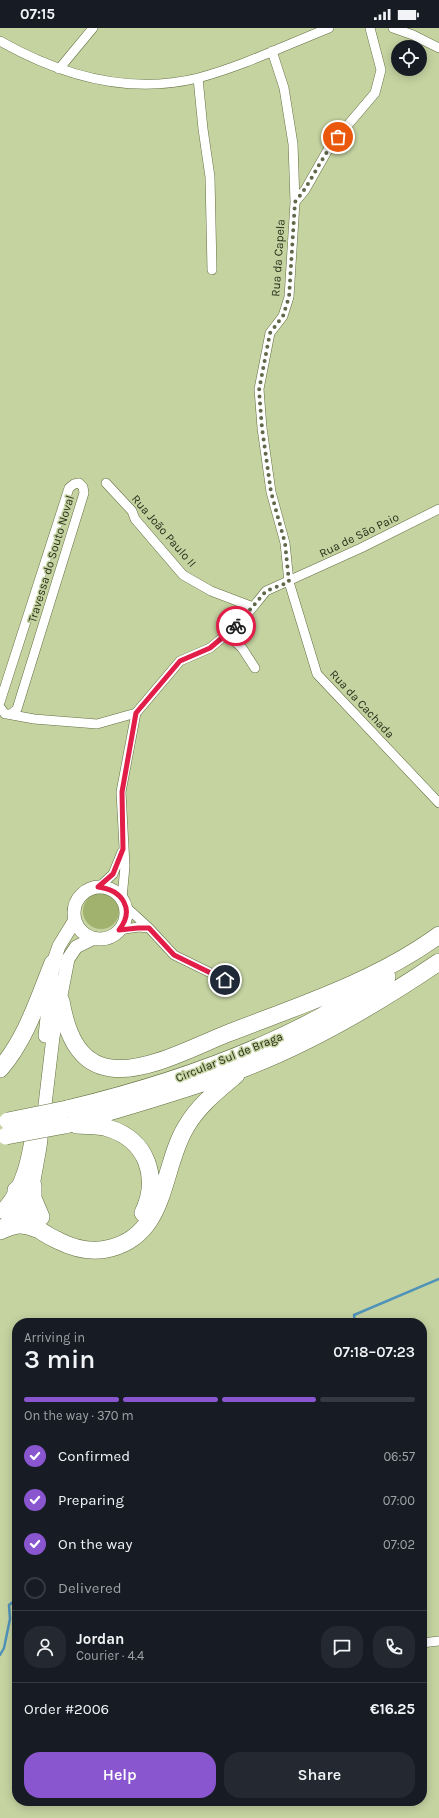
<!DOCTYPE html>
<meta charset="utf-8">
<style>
:root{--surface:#171b24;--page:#242831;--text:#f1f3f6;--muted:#9ea1a6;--line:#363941;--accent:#8a56cf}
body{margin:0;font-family:Karla,sans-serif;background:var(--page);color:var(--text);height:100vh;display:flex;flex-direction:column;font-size:15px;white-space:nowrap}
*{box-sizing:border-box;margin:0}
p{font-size:13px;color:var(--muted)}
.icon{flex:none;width:22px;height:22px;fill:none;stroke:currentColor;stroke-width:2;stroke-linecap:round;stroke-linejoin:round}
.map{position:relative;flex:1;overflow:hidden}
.sheet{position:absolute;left:12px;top:1290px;width:415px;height:488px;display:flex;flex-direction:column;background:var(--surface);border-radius:16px;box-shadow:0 2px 10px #0003}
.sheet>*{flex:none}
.tools{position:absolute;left:391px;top:12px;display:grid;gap:8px}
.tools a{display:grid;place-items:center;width:36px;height:36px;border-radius:50%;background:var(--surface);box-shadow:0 2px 10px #0003;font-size:20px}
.pin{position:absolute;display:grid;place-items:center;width:34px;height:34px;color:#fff;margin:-17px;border:2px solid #fff;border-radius:50%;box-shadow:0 1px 4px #0007}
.courier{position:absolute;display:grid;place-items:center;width:40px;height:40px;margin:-20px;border:3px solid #e11d48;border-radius:50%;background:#fff;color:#222;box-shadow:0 1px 5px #0007}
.summary em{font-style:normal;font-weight:600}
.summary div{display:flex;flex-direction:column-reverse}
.summary{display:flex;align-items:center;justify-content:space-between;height:68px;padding:0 12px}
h1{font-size:26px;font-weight:600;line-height:30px}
.bar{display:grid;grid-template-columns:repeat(4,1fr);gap:6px 4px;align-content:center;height:48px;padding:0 12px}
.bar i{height:5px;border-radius:3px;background:var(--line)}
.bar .on{background:var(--accent)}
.bar p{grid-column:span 4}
.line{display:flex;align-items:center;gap:10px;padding:0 12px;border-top:1px solid var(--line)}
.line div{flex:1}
.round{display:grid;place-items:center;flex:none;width:42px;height:42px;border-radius:16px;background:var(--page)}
ol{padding:0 12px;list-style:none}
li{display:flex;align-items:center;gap:12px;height:44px}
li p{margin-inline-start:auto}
li .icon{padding:4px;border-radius:50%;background:var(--accent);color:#fff;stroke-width:4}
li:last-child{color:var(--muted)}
li i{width:22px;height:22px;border:2px solid var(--line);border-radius:50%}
.primary-button{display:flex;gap:8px;margin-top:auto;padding:8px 12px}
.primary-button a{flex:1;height:46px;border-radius:16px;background:var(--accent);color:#fff;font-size:16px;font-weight:600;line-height:46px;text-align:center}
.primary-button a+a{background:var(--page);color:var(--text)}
.status{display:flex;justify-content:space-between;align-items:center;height:28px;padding:0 20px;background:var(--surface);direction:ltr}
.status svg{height:11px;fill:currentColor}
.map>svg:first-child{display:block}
.green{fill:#a0b26d}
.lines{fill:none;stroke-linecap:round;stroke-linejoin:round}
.stream{stroke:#5093b9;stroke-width:2.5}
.minor-casing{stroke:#626f40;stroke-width:10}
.secondary-casing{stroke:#626f40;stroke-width:14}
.motorway-casing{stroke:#626f40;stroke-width:18}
.minor{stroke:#fff;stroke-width:9}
.secondary{stroke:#fff;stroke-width:13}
.motorway{stroke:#fff;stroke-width:17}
.motorway-bridge-casing{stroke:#626f40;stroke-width:18;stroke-linecap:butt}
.motorway-bridge{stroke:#fff;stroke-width:17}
.done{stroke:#60684a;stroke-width:4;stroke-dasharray:0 7.2}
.route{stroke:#e11d48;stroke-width:5}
.labels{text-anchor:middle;stroke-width:3;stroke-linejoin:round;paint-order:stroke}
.street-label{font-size:12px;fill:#2a2f1b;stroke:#c5d3a1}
</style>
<div class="status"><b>07:15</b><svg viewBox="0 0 49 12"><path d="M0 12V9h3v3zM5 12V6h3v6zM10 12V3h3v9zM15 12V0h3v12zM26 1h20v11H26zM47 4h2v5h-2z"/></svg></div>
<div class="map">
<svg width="439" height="1790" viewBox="0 0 439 1790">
<rect width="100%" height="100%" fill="#c5d3a1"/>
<path class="green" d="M83 883a18 18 0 1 1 36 0a18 18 0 1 1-36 0Z"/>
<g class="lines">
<path class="stream" d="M 355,1295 L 354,1287 L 439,1251
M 0,1627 L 4,1620 L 10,1591 L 9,1577 L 17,1571"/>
<defs>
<path id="minor" d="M 370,0 L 381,42 L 375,65 L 330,118 L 305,162 L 295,174 L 289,269 L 283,288 L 270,305 L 259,361 L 262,400 L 271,464 L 285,515 L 289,554 L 317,646 L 439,775
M 393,0 L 413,7 L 439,20
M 0,13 C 60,47 129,67 198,50 C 243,38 286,17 329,0
M 272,23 L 284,60 L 293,116 L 295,174
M 59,41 L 93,0
M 198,50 L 203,101 L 210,149 L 212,242
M 106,455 L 132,483 L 135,491 L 183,547 L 211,563 L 253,579
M 227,606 L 242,620 L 255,640
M 0,674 L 69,460 L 74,456 L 79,455 L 83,459 L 84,465 L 17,681 L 11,686 L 5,686 L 0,679
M 7,686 L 34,691 L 97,696 L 136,685
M 99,859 L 113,846 L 122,824
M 122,870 L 125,838 L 121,764 L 136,685 L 180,633 L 210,620 L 240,595 L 266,563 L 361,520 L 439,481
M 125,878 L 149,900 L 174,927 L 225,952
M 119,902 L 138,899 L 149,900
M 422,1615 L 439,1613"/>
<path id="secondary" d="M74 885a26 26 0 1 1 52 0a26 26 0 1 1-52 0Z
M 45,1008 L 53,935 L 59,918 L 75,892
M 0,1184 C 24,1161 29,1126 34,1095
M 0,1200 L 10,1192 L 21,1179 L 33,1158 L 40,1119 L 53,1009 L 68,931 L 76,919 L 94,910"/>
<path id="motorway" d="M 61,973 C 66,1002 77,1036 111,1040 C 145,1045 194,1019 226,1006 C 298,978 376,953 439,907
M 0,1041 C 26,1011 38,972 53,935
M 67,1081 C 159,1059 252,1028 335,981 C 352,971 369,960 387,949
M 65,1097 C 124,1079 184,1063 242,1041 C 311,1015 377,976 439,934
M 77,1097 C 87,1098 98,1097 108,1100 C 147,1112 160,1149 143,1185
M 33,1158 L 33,1170 L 41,1189
M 16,1162 C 20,1189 35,1202 59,1213 C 75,1221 93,1225 111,1220 C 168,1205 161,1140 186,1099 C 198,1078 217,1063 236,1047
M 0,1203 C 16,1196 21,1195 37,1201"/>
</defs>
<use href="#minor" class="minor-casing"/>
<use href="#secondary" class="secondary-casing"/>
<use href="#motorway" class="motorway-casing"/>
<use href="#minor" class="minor"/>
<use href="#secondary" class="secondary"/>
<use href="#motorway" class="motorway"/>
<defs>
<path id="motorway-bridge" d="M 8,1093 L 67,1081
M 6,1108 L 65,1097"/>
</defs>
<use href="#motorway-bridge" class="motorway-bridge-casing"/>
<use href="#motorway-bridge" class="motorway-bridge"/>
</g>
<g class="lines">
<path class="done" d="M 236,598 L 266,563 L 289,554 L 285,515 L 271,464 L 262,400 L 259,362 L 270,305 L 283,288 L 289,269 L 295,174 C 312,154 321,129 338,109"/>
<path class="route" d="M 225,952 L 174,927 L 149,900 L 138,900 L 119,902 C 135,882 123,862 98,859 L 113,846 L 123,821 L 122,764 L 136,685 L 180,633 L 210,620 L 236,598"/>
</g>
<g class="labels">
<g class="street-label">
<text transform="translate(278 230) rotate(-86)" y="4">Rua da Capela</text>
<text transform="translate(164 503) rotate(49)" y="4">Rua João Paulo II</text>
<text transform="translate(359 507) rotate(-26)" y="4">Rua de São Paio</text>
<text transform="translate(51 531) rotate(-73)" y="4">Travessa do Souto Noval</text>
<text transform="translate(362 676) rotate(47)" y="4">Rua da Cachada</text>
<text transform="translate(229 1029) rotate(-22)" y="4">Circular Sul de Braga</text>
</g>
</g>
</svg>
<div class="tools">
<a><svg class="icon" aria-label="locate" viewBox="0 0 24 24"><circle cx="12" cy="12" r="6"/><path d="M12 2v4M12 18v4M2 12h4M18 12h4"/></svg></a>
</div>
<div class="pin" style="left:338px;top:109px;background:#ea580c"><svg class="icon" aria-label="bag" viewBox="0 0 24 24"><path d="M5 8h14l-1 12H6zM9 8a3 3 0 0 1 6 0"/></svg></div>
<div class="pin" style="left:225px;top:952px;background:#1f2937"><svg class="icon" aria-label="home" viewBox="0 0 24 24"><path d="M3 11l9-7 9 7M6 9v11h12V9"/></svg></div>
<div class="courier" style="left:236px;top:598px"><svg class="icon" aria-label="bike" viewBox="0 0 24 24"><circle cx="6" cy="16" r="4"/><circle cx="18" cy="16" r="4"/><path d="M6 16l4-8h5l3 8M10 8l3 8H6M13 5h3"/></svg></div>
<section class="sheet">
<div class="summary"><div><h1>3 min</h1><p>Arriving in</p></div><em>07:18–07:23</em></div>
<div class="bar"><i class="on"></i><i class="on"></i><i class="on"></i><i></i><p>On the way · 370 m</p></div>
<ol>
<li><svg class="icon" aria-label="check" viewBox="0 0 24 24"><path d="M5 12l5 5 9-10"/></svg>Confirmed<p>06:57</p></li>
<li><svg class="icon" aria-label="check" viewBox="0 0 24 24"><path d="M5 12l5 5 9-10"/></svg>Preparing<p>07:00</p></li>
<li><svg class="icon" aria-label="check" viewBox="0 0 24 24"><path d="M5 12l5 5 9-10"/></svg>On the way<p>07:02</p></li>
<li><i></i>Delivered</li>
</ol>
<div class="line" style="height:72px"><a class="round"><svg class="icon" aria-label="person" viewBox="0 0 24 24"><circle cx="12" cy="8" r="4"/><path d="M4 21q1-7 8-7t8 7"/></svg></a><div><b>Jordan</b><p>Courier · 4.4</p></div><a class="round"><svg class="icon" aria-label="chat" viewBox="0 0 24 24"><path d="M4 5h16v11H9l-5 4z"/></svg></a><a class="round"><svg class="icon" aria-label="phone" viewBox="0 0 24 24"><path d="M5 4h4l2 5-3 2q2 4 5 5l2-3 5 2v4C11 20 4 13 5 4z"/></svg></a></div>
<div class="line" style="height:52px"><div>Order #2006</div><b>€16.25</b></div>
<div class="primary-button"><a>Help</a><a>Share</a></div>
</section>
</div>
